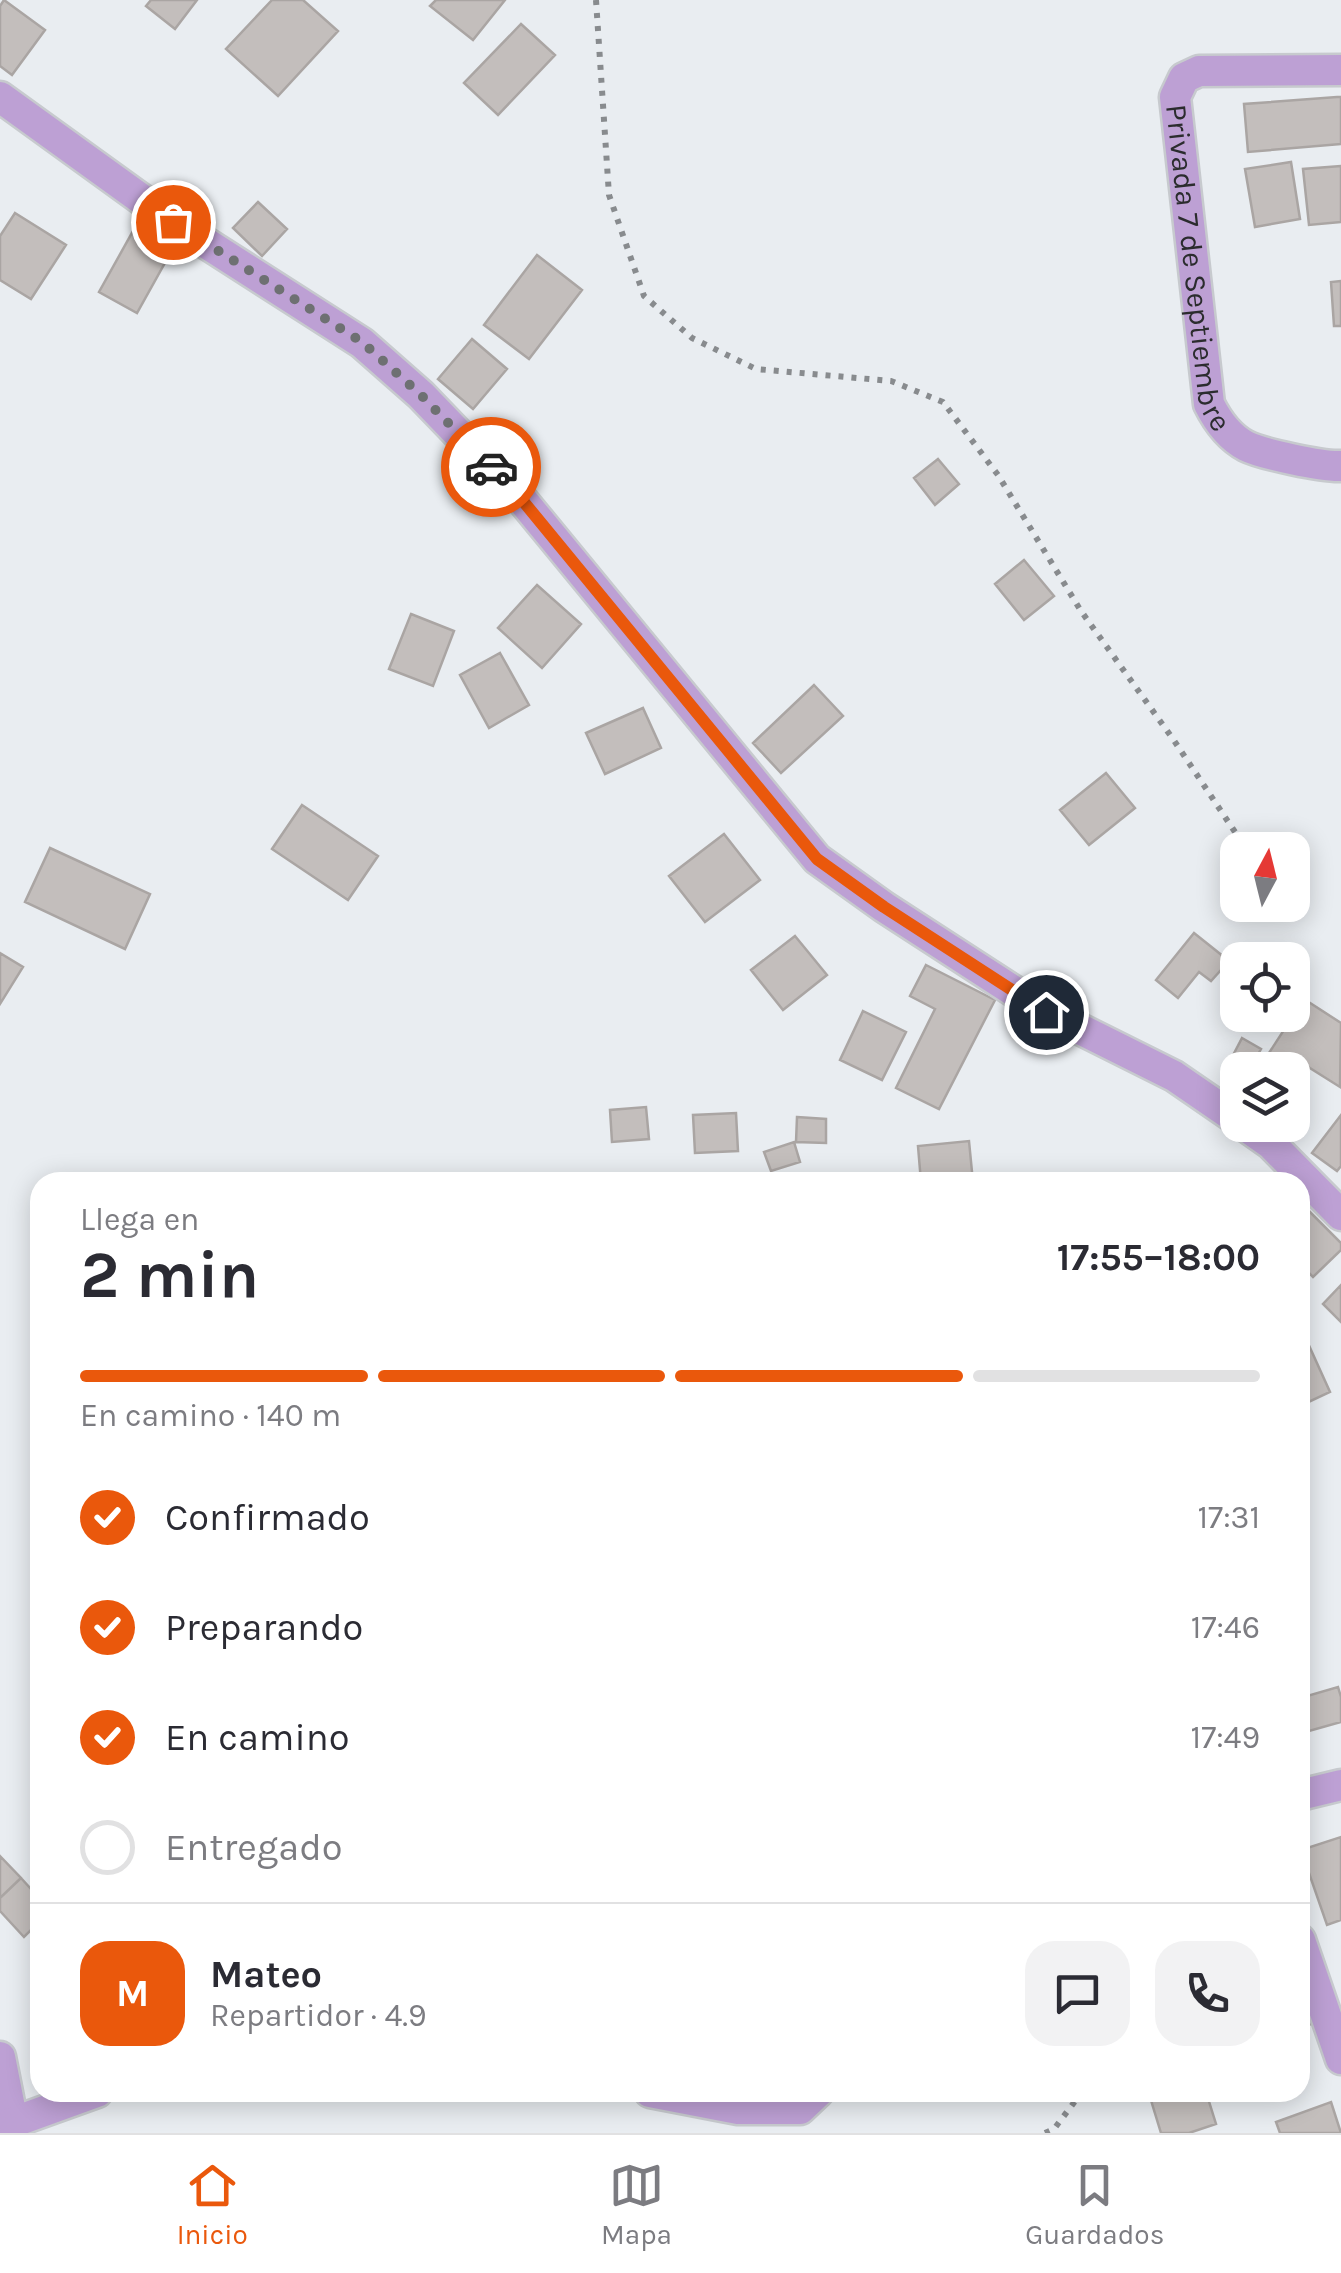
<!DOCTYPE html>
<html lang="es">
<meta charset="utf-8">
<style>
:root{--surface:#fff;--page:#f2f2f3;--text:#2b2b33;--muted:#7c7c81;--line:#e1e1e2;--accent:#ea580c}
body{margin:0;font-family:Karla,sans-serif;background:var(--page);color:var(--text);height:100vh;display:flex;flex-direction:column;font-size:38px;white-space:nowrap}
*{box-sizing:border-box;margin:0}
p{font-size:32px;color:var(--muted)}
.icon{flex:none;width:55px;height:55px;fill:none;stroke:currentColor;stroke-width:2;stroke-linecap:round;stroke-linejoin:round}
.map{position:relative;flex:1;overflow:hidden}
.side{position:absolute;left:30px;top:1172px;width:1280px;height:930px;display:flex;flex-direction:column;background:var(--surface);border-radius:30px;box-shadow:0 5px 25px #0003}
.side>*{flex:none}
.needle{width:65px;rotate:7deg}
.controls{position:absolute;left:1220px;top:832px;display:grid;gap:20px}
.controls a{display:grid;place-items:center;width:90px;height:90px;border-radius:20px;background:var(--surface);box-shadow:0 5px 25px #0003;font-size:50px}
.pin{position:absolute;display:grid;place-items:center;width:85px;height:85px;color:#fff;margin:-42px;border:5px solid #fff;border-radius:50%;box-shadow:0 2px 10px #0007}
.courier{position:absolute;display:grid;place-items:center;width:100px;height:100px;margin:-50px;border:8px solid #ea580c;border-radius:50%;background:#fff;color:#222;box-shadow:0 2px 12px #0007}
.headline em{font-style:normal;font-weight:700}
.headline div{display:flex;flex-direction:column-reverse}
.headline{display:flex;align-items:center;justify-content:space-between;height:170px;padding:0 50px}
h1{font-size:65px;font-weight:700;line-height:75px}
.bar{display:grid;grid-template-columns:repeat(4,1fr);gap:15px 10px;align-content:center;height:120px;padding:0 50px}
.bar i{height:12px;border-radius:8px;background:var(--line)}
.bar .current{background:var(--accent)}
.bar p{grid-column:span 4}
.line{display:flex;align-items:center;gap:25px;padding:0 50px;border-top:2px solid var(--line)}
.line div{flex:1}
.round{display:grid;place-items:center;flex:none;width:105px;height:105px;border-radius:30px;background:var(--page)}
ol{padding:0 50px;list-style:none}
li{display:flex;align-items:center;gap:30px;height:110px}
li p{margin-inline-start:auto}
li .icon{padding:10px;border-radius:50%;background:var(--accent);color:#fff;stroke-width:4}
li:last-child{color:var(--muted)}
li i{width:55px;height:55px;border:5px solid var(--line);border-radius:50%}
.tabs{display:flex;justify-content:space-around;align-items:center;height:140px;border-top:2px solid var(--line);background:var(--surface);font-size:28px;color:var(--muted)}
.tabs a{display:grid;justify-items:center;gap:5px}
.tabs .current{color:var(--accent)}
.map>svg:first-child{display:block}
.building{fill:#c3bebc;stroke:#aaa5a3;stroke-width:2.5}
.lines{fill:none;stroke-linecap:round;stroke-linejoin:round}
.minor-casing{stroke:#c7cace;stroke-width:35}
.path{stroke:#888b8e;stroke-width:6;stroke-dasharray:5 8;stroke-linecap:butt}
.minor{stroke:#bda0d4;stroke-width:30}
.done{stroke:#6e7072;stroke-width:10;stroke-dasharray:0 18}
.route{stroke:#ea580c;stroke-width:12}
.labels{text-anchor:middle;stroke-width:8;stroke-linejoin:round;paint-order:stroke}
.street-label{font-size:30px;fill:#2b2c2e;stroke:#fff}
</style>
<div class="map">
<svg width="1341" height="2133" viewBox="0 0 1341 2133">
<rect width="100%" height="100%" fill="#e9edf1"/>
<path class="building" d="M 4,0 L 45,30 L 12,75 L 0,66 L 0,6 Z
M 151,0 L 197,0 L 175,29 L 146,6 Z
M 272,0 L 303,0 L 338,31 L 278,96 L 226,49 Z
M 436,0 L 505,0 L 473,40 L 430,6 Z
M 521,24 L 555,55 L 498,115 L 464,83 Z
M 1337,97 L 1341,97 L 1341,144 L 1248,152 L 1244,104 Z
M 1291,162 L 1300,219 L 1255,227 L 1245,169 Z
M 1341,166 L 1341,222 L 1309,225 L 1303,169 Z
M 258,202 L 287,229 L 262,256 L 233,228 Z
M 15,213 L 66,245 L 31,299 L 0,280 L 0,236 Z
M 133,231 L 171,252 L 137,313 L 99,292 Z
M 537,255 L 582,290 L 529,359 L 484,325 Z
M 1341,281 L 1341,326 L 1334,326 L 1331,282 Z
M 472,339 L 507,369 L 473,409 L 438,379 Z
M 938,459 L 959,484 L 935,505 L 914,478 Z
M 1024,560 L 1054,596 L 1024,620 L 995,584 Z
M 537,585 L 581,624 L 542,668 L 498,628 Z
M 411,614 L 454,631 L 433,686 L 389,669 Z
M 500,653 L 529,705 L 489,728 L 460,675 Z
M 814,685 L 843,716 L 781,773 L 753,743 Z
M 643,708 L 661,748 L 605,774 L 586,733 Z
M 1106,773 L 1135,808 L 1089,845 L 1060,810 Z
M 302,805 L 378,856 L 348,900 L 272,849 Z
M 724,834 L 760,880 L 705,922 L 669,876 Z
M 50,848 L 150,894 L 125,949 L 25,902 Z
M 1194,933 L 1229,961 L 1211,981 L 1199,972 L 1178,998 L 1156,980 Z
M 795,936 L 827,975 L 783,1010 L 751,970 Z
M 0,953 L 23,967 L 0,1004 Z
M 926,965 L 995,1000 L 939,1109 L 896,1088 L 935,1009 L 910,996 Z
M 1304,999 L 1341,1023 L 1340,1087 L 1305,1065 L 1292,1084 L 1292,1070 L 1258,1070 Z
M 863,1011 L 906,1032 L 882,1080 L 840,1060 Z
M 1242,1038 L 1261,1049 L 1249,1070 L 1242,1070 L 1229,1063 Z
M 646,1107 L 649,1139 L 612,1142 L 610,1110 Z
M 736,1113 L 738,1151 L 695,1153 L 693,1115 Z
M 1341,1115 L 1341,1166 L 1337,1171 L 1312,1153 Z
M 797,1117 L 826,1119 L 826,1143 L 796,1142 Z
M 969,1141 L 973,1182 L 921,1182 L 918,1146 Z
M 794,1142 L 800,1162 L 771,1171 L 764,1152 Z
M 1308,1210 L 1341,1243 L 1341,1250 L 1313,1277 L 1300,1264 L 1300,1218 Z
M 1341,1285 L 1341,1322 L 1323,1304 Z
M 1302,1330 L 1330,1392 L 1300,1406 L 1300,1331 Z
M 1338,1687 L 1341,1697 L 1341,1722 L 1309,1731 L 1300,1698 Z
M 1341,1837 L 1341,1920 L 1327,1925 L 1301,1850 Z
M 0,1856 L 21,1878 L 0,1898 Z
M 21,1878 L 40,1899 L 40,1921 L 24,1937 L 0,1911 L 0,1898 Z
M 1300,1964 L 1324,2018 L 1300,2029 Z
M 1163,2092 L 1206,2092 L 1216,2124 L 1189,2133 L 1161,2133 L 1150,2097 Z
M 1331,2102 L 1341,2133 L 1280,2133 L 1276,2122 Z"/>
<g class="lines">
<defs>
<g id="minor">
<path id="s1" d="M 1341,70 L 1199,71 L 1184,78 L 1175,97 L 1209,404 C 1217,420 1229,437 1246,446 C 1262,454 1323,467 1341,466"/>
<path d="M 0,97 L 173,222 L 362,343 L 421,395 L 523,501 L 817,859 L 884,907 L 1046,1012 L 1174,1076 L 1238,1120"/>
<path d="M 1244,1125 L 1271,1144 L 1341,1215"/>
<path d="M 1300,1795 L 1341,1785"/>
<path d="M 1300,1940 L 1341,2059"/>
<path d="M 0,2057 L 13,2123"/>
<path d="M 650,2092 L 738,2109 L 800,2109 L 818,2092"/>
<path d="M 0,2127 L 97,2092"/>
</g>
</defs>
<use href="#minor" class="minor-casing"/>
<path class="path" d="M 596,0 L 609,195 L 644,296 L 692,338 L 756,369 L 891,381 L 943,402 L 998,475 L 1081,611 L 1173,739 L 1247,850
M 1045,2133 L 1054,2129 L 1082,2092"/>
<use href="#minor" class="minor"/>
</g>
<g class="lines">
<path class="done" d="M 173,222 L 362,342 L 421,395 L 491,467"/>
<path class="route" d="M 491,467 L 523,501 L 817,859 L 884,907 L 1046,1012"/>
</g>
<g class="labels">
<g class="street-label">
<text dy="10" stroke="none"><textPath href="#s1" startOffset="352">Privada 7 de Septiembre</textPath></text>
</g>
</g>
</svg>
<div class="controls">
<a><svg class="needle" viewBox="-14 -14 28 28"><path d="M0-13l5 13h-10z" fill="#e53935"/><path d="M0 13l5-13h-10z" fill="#7c7c81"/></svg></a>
<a><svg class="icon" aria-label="locate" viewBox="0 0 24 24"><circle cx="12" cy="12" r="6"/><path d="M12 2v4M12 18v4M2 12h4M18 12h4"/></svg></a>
<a><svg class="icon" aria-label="layers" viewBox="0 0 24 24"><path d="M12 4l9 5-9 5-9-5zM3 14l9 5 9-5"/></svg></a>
</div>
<div class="pin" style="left:173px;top:222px;background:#ea580c"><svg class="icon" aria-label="bag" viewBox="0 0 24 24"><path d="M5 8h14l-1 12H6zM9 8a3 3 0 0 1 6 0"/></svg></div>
<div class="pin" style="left:1046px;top:1012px;background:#1f2937"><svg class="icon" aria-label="home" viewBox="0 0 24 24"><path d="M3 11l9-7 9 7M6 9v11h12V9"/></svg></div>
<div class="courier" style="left:491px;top:467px"><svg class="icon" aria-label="car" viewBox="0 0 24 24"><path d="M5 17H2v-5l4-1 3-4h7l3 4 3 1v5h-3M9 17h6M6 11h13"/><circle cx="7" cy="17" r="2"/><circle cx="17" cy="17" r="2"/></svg></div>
<section class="side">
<div class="headline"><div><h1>2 min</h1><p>Llega en</p></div><em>17:55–18:00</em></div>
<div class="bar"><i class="current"></i><i class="current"></i><i class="current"></i><i></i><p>En camino · 140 m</p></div>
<ol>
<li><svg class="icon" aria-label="check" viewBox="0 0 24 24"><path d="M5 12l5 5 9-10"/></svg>Confirmado<p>17:31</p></li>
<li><svg class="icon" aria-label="check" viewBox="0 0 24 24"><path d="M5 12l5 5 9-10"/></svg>Preparando<p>17:46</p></li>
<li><svg class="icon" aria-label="check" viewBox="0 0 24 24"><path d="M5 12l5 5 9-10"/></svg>En camino<p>17:49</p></li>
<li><i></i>Entregado</li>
</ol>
<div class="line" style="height:180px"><b class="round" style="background:var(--accent);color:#fff">M</b><div><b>Mateo</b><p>Repartidor · 4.9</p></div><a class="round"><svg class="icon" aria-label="chat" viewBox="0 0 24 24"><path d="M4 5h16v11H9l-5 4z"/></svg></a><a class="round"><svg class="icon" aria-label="phone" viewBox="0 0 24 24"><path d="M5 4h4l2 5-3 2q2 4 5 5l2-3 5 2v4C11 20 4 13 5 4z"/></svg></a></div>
</section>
</div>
<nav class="tabs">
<a class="current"><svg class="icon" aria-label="home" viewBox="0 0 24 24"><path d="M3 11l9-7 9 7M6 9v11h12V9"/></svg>Inicio</a>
<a><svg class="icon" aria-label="map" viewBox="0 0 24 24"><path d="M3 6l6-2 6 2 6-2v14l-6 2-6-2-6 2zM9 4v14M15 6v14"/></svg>Mapa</a>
<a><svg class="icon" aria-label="saved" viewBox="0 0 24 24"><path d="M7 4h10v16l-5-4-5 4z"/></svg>Guardados</a>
</nav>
